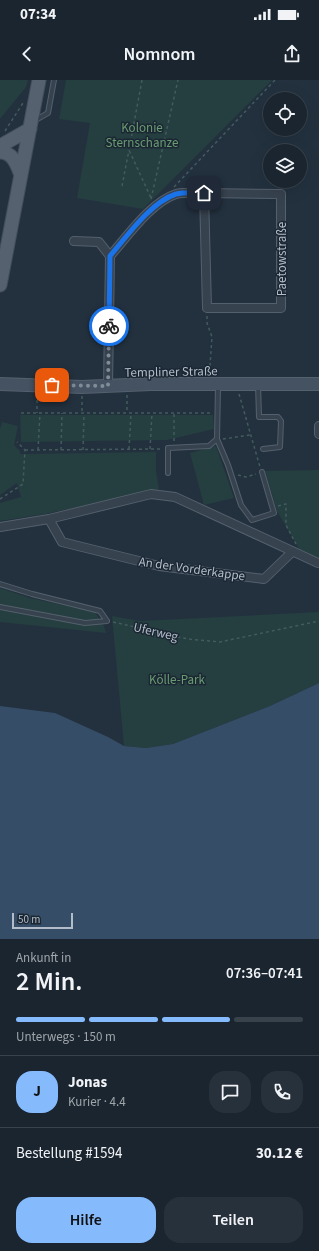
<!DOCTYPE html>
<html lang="de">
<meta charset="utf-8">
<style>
:root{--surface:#1a252f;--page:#27313b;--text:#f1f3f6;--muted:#9fa5aa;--line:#38424b;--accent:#85bbfd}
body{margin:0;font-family:"Source Sans 3",sans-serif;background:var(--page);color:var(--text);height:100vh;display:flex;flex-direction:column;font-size:15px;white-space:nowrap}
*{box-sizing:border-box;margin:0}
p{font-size:13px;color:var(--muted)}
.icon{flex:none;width:22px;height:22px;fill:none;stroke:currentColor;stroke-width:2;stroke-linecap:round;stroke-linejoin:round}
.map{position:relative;height:859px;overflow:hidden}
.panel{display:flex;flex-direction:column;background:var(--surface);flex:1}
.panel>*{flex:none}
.buttons{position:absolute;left:263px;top:12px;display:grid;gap:8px}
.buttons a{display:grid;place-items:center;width:44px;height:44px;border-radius:50%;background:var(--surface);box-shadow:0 4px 16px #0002,0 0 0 1px var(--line);font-size:20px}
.scale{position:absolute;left:12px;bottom:10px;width:61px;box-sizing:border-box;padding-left:4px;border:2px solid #b3bdca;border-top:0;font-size:11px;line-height:14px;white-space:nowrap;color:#b3bdca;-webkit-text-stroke:3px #1c2734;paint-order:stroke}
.pin{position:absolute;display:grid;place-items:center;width:34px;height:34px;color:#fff;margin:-17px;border-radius:8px;box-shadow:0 2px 6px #0006}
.courier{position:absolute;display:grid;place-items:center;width:40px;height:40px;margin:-20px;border:3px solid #1a73e8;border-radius:50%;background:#fff;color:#222;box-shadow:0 1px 5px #0007}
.headline em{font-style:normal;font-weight:600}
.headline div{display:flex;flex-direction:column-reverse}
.headline{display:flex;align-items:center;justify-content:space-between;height:68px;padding:0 16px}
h1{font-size:26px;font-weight:600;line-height:30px}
.bar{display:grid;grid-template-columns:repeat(4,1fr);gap:6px 4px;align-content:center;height:48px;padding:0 16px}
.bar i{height:5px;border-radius:3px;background:var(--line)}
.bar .selected{background:var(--accent)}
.bar p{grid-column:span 4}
.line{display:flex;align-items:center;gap:10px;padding:0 16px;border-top:1px solid var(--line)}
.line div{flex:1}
.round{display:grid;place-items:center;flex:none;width:42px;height:42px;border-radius:16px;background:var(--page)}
.action{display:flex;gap:8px;margin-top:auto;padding:8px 16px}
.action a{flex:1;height:46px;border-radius:16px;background:var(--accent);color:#111;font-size:16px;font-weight:600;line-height:46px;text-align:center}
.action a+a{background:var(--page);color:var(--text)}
.status{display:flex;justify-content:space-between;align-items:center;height:28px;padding:0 20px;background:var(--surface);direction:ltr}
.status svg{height:11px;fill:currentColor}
header{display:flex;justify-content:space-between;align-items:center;height:52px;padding:0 16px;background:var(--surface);font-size:18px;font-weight:600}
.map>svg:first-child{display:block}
.green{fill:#253e40}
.water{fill:#354d67}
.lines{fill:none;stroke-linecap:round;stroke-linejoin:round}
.lane-casing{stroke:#55606d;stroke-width:6}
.street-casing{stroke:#55606d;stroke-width:10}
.secondary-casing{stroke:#55606d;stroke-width:14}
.primary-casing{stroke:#434e5b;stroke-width:15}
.path{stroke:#435b5d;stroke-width:1.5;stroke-dasharray:3 3;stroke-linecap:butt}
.lane{stroke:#37424f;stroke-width:4}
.street{stroke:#37424f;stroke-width:8}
.secondary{stroke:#455262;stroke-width:12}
.primary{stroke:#55616f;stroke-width:13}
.done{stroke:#818c99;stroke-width:4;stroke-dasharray:0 7.2}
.route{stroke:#1a73e8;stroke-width:5}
.labels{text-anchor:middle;stroke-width:3;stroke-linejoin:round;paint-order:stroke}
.park-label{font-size:13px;fill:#699c71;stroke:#1c2734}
.street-label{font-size:13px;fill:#b3bdca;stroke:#1c2734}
</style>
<div class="status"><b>07:34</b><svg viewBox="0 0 49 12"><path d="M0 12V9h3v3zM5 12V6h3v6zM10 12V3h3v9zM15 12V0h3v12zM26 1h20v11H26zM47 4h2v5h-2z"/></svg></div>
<header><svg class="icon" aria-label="back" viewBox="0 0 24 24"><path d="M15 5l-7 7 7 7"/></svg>Nomnom<svg class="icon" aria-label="share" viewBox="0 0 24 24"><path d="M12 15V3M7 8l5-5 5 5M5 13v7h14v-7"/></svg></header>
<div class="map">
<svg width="319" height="859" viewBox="0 0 319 859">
<rect width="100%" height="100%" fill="#23313f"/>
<path class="green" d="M 0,0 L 28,0 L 26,7 L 0,39 Z
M 66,0 L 272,0 L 143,129 L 77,118 L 90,43 L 59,39 Z
M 20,335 L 213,335 L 214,349 L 167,360 L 21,362 Z
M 2,342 L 18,346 L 14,365 L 20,371 L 20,374 L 156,372 L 156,391 L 159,409 L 45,434 L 0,441 L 0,423 L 21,417 L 17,403 L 0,415 L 0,349 Z
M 216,366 L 234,418 L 204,425 L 190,373 Z
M 319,390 L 319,483 L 303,476 L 277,431 L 265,391 Z
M 0,508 L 30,518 L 95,532 L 104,546 L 106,553 L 0,542 Z
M 319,529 L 319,603 L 270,626 L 173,664 L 146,668 L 124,666 L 112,536 L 140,541 L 318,532 Z"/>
<path class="water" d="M 319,603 L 319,859 L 0,859 L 0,626 L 55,633 L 108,657 L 124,666 L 146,668 L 173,664 L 270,626 Z"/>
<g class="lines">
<defs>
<path id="lane" d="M 34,41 L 48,33 L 54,0
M 258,304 L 259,337 L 278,337 L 281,341 L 280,367 L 263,369
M 218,306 L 217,359 L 228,385 L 241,425 L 252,440 L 274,433 L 262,392
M 168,393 L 168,368 L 209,366 L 217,359
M 0,504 L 32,514 L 100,531 L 107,541 L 85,543 L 0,527"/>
<path id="street" d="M 74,161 L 99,162 L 110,176
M 108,306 L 110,176 C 127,157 151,122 176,114 C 185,112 195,113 204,113 L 207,228 L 281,228 L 281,114 L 204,113
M 319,346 L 319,354
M 49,439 L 62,462 L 159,486 L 264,499 L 292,472
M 0,447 L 49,439 L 151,414 L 175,417 L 318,483"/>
<path id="secondary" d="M 0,304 L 82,307 L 151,304 L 319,304"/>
<path id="primary" d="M 0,66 L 30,49
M 0,72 C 13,72 17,85 21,95
M 0,205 L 39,0"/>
</defs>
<use href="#lane" class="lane-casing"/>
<use href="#street" class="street-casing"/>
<use href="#secondary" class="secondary-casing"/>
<use href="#primary" class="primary-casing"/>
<path class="path" d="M 142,0 L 129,70 L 151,118
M 5,51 L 23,23
M 122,106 L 129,70
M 174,107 L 275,0
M 151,119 L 178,0
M 207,236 L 207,243 L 212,257 L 210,286
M 37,314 L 37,333
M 239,314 L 260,387
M 127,315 L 127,333
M 82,316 L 82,333
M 21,333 L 212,333
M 223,359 L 250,355
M 174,361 L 174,333
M 129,369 L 131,333
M 150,369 L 152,333
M 25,370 L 162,369
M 38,370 L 40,333
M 61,370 L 62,333
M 83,370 L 84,334
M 238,395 L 246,397 L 256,394
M 0,419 L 23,404 L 25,370 L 17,362
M 278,426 L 286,424 L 286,445 L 296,464
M 113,542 L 188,559 L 220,562 L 319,541"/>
<use href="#lane" class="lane"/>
<use href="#street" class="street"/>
<use href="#secondary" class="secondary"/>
<use href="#primary" class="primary"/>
</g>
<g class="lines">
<path class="done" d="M 52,305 L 108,306 L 109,246"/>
<path class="route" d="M 109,246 L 110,176 C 127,156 151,122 176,114 C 185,112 195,113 204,113"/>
</g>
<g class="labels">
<g class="park-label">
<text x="142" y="52">Kolonie<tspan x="142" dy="15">Sternschanze</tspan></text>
<text x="177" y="604">Kölle-Park</text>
</g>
<g class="street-label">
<text transform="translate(281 179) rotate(-90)" y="5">Paetowstraße</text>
<text transform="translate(171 291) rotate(-1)" y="5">Templiner Straße</text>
<text transform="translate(192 488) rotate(8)" y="5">An der Vorderkappe</text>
<text transform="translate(156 551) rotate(13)" y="5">Uferweg</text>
</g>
</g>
</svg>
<div class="buttons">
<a><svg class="icon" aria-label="locate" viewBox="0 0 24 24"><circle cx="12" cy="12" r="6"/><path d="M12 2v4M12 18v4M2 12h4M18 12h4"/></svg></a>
<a><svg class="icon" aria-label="layers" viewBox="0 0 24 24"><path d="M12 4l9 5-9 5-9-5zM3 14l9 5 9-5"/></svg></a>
</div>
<div class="scale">50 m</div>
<div class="pin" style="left:52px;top:305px;background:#ea580c"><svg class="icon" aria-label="bag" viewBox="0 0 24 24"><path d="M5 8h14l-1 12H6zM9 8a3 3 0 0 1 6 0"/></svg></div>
<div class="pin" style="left:204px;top:113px;background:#1f2937"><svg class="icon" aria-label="home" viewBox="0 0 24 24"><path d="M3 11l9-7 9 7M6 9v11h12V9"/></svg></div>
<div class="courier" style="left:109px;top:246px"><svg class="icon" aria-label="bike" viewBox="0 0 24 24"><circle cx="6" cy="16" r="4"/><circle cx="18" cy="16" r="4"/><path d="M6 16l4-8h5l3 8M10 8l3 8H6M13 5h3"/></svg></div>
</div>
<section class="panel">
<div class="headline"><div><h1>2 Min.</h1><p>Ankunft in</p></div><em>07:36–07:41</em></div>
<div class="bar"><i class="selected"></i><i class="selected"></i><i class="selected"></i><i></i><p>Unterwegs · 150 m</p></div>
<div class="line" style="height:72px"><b class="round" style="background:var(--accent);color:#111">J</b><div><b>Jonas</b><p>Kurier · 4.4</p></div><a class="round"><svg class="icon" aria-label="chat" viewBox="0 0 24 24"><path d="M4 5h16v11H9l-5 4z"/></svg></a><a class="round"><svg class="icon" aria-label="phone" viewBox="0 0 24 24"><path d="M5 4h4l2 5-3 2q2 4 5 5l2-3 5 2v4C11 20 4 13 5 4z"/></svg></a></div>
<div class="line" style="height:52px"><div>Bestellung #1594</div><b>30.12 €</b></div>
<div class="action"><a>Hilfe</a><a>Teilen</a></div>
</section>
